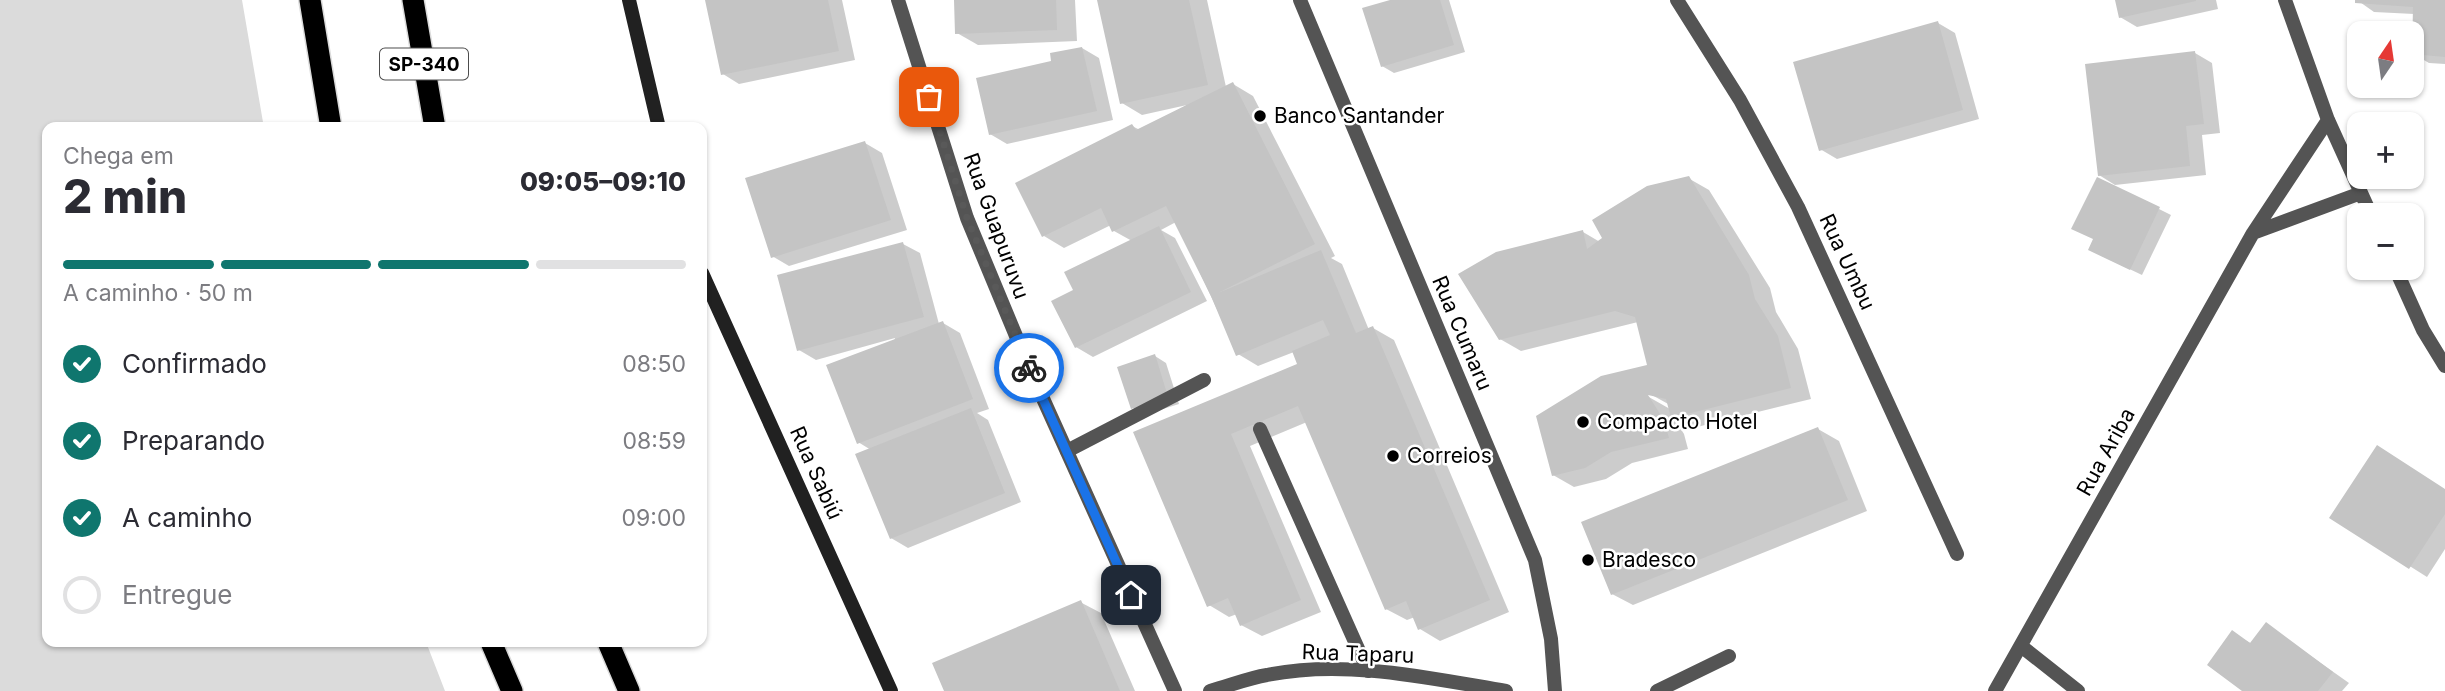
<!DOCTYPE html>
<html lang="pt">
<meta charset="utf-8">
<style>
:root{--surface:#fff;--page:#f2f2f3;--text:#2b2b33;--muted:#7c7c81;--line:#e1e1e2;--accent:#0f766e}
body{margin:0;font-family:Inter,sans-serif;background:var(--page);color:var(--text);height:100vh;display:flex;flex-direction:column;font-size:26px;white-space:nowrap}
*{box-sizing:border-box;margin:0}
p{font-size:23px;color:var(--muted)}
.icon{flex:none;width:38px;height:38px;fill:none;stroke:currentColor;stroke-width:2;stroke-linecap:round;stroke-linejoin:round}
.map{position:relative;flex:1;overflow:hidden}
.details{position:absolute;left:42px;top:122px;width:665px;height:525px;display:flex;flex-direction:column;background:var(--surface);border-radius:14px;box-shadow:0 2px 5px #0004}
.details>*{flex:none}
.needle{width:46px;rotate:13deg}
.fabs{position:absolute;left:2347px;top:21px;display:grid;gap:14px}
.fabs a{display:grid;place-items:center;width:77px;height:77px;border-radius:14px;background:var(--surface);box-shadow:0 2px 5px #0004;font-size:35px}
.pin{position:absolute;display:grid;place-items:center;width:60px;height:60px;color:#fff;margin:-30px;border-radius:14px;box-shadow:0 4px 10px #0006}
.courier{position:absolute;display:grid;place-items:center;width:70px;height:70px;margin:-35px;border:5px solid #1a73e8;border-radius:50%;background:#fff;color:#222;box-shadow:0 2px 9px #0007}
.summary em{font-style:normal;font-weight:800}
.summary div{display:flex;flex-direction:column-reverse}
.summary{display:flex;align-items:center;justify-content:space-between;height:119px;padding:0 21px}
h1{font-size:46px;font-weight:800;line-height:52px}
.bar{display:grid;grid-template-columns:repeat(4,1fr);gap:10px 7px;align-content:center;height:84px;padding:0 21px}
.bar i{height:9px;border-radius:5px;background:var(--line)}
.bar .selected{background:var(--accent)}
.bar p{grid-column:span 4}
ol{padding:0 21px;list-style:none}
li{display:flex;align-items:center;gap:21px;height:77px}
li p{margin-inline-start:auto}
li .icon{padding:7px;border-radius:50%;background:var(--accent);color:#fff;stroke-width:4}
li:last-child{color:var(--muted)}
li i{width:38px;height:38px;border:4px solid var(--line);border-radius:50%}
.map>svg:first-child{display:block}
.green{fill:#dbdbdb}
.shadow{fill:#0003;fill-rule:evenodd}
.building{fill:#c4c4c4}
.lines{fill:none;stroke-linecap:round;stroke-linejoin:round}
.motorway-casing{stroke:#dbdbdb;stroke-width:24}
.service{stroke:#545454;stroke-width:14}
.minor{stroke:#545454;stroke-width:14}
.secondary{stroke:#212121;stroke-width:14}
.motorway{stroke:#000;stroke-width:21}
.done{stroke:#595959;stroke-width:7;stroke-dasharray:0 12.6}
.route{stroke:#1a73e8;stroke-width:9}
.poi-dot{fill:#000;stroke:#fff;stroke-width:2.5}
.labels{text-anchor:middle;stroke-width:5;stroke-linejoin:round;paint-order:stroke}
.shield{fill:#fff;stroke:#4c4c4c;stroke-width:2}
.shield-label{font-size:19px;font-weight:bold;fill:#000}
.poi-label{font-size:21px;fill:#000;stroke:#fff;text-anchor:start}
.street-label{font-size:21px;fill:#000;stroke:#fff}
</style>
<div class="map">
<svg width="2445" height="691" viewBox="0 0 2445 691">
<rect width="100%" height="100%" fill="#fff"/>
<path class="green" d="M 0,0 L 242,0 L 264,128 L 47,128 L 47,642 L 426,642 L 445,691 L 0,691 Z"/>
<path class="shadow" d="M 707,0 L 842,0 L 855,60 L 739,84 L 723,74 Z
M 955,0 L 1075,0 L 1077,41 L 978,45 L 957,33 Z
M 1099,0 L 1207,0 L 1226,87 L 1233,84 L 1253,96 L 1335,256 L 1331,258 L 1342,264 L 1369,330 L 1373,328 L 1394,340 L 1509,612 L 1440,641 L 1420,629 L 1415,617 L 1407,620 L 1386,609 L 1307,422 L 1250,446 L 1321,612 L 1262,636 L 1241,625 L 1237,614 L 1229,617 L 1209,605 L 1136,433 L 1300,365 L 1294,352 L 1258,366 L 1238,354 L 1176,222 L 1161,230 L 1175,238 L 1207,301 L 1093,357 L 1076,347 L 1075,291 L 1132,241 L 1114,231 L 1111,225 L 1064,248 L 1044,236 L 1132,126 L 1140,130 L 1187,105 L 1142,115 L 1122,103 Z
M 1396,0 L 1449,0 L 1465,52 L 1394,73 L 1382,66 Z
M 2117,0 L 2216,0 L 2218,9 L 2137,27 L 2120,17 Z
M 2357,0 L 2445,0 L 2445,64 L 2429,63 L 2412,53 L 2414,14 L 2374,12 Z
M 1938,23 L 1955,33 L 1979,119 L 1837,159 L 1820,149 Z
M 1082,48 L 1099,58 L 1113,120 L 1007,144 L 990,134 L 1053,63 Z
M 2195,53 L 2212,63 L 2220,133 L 2202,135 L 2206,175 L 2115,185 L 2099,175 Z
M 865,143 L 882,153 L 907,230 L 789,266 L 772,256 Z
M 1688,178 L 1709,190 L 1770,288 L 1776,312 L 1798,349 L 1811,399 L 1693,428 L 1674,418 L 1684,434 L 1688,449 L 1632,463 L 1606,479 L 1574,487 L 1553,475 L 1649,366 L 1638,322 L 1521,351 L 1500,339 L 1583,232 L 1600,242 ZM 1641,389 L 1670,405 L 1670,409 L 1640,392 Z
M 2159,209 L 2171,215 L 2142,275 L 2102,256 Z
M 903,244 L 920,253 L 939,324 L 943,323 L 960,333 L 989,409 L 977,413 L 988,420 L 1021,502 L 908,548 L 891,538 L 871,450 L 858,442 L 895,338 L 816,360 L 799,350 Z
M 1155,356 L 1166,363 L 1179,404 L 1144,415 L 1133,408 Z
M 1818,429 L 1839,441 L 1867,511 L 1633,605 L 1612,594 Z
M 2445,490 L 2445,549 L 2427,577 L 2332,517 Z
M 1080,602 L 1101,613 L 1135,691 L 946,691 Z
M 2267,625 L 2349,683 L 2342,691 L 2245,691 L 2233,633 L 2252,644 Z"/>
<path class="building" d="M 705,0 L 828,0 L 839,51 L 721,75 Z
M 954,0 L 1056,0 L 1057,30 L 955,34 Z
M 1097,0 L 1189,0 L 1208,85 L 1120,104 Z
M 1390,0 L 1440,0 L 1454,45 L 1381,67 L 1362,8 Z
M 2115,0 L 2196,0 L 2196,1 L 2119,18 Z
M 2355,0 L 2445,0 L 2445,57 L 2412,54 L 2413,7 L 2355,3 Z
M 1938,21 L 1963,110 L 1819,151 L 1793,62 Z
M 1082,47 L 1097,111 L 989,135 L 976,78 L 1051,61 L 1050,53 Z
M 2195,51 L 2204,124 L 2186,126 L 2190,166 L 2098,176 L 2085,64 Z
M 1233,82 L 1315,244 L 1218,293 L 1321,250 L 1356,333 L 1373,326 L 1490,600 L 1418,630 L 1406,601 L 1385,610 L 1298,406 L 1231,434 L 1301,600 L 1240,626 L 1228,598 L 1207,607 L 1133,432 L 1297,364 L 1292,351 L 1330,335 L 1323,320 L 1236,356 L 1211,296 L 1166,206 L 1112,232 L 1101,208 L 1042,237 L 1015,183 L 1132,124 L 1136,130 Z
M 865,141 L 891,220 L 771,258 L 745,178 Z
M 1689,176 L 1749,275 L 1755,299 L 1778,336 L 1791,388 L 1671,418 L 1666,399 L 1648,395 L 1664,420 L 1669,438 L 1611,452 L 1585,468 L 1552,476 L 1536,416 L 1601,376 L 1647,365 L 1635,317 L 1615,311 L 1499,340 L 1458,274 L 1496,252 L 1583,230 L 1587,249 L 1602,238 L 1592,220 L 1647,186 Z
M 2097,177 L 2160,207 L 2130,270 L 2088,250 L 2093,239 L 2071,229 Z
M 1159,226 L 1191,292 L 1075,348 L 1051,301 L 1073,290 L 1064,272 Z
M 903,242 L 924,317 L 797,351 L 777,275 Z
M 943,321 L 973,399 L 857,444 L 826,365 Z
M 1155,354 L 1168,397 L 1131,409 L 1117,367 Z
M 971,408 L 1005,493 L 890,539 L 855,454 Z
M 1818,427 L 1848,500 L 1611,595 L 1581,522 Z
M 2377,445 L 2445,489 L 2445,514 L 2409,569 L 2329,518 Z
M 1081,600 L 1120,691 L 944,691 L 932,663 Z
M 2266,622 L 2333,672 L 2318,691 L 2242,691 L 2207,665 L 2232,630 L 2250,643 Z"/>
<g class="lines">
<defs>
<path id="motorway" d="M 310,0 L 331,128
M 413,0 L 435,128
M 491,642 L 512,691
M 608,642 L 629,691"/>
</defs>
<use href="#motorway" class="motorway-casing"/>
<path class="service" d="M 1260,429 L 1368,671
M 1067,451 L 1204,380
M 1657,691 L 1729,656"/>
<path class="minor" d="M 898,0 L 967,218 L 1031,372 L 1175,691
M 1300,0 L 1535,560 L 1551,639 L 1555,691
M 1677,0 L 1740,100 L 1798,207 L 1957,554
M 2285,0 L 2328,120 L 2371,215
M 2253,233 L 2361,193
M 2395,268 L 2423,330 L 2445,366
M 2021,646 L 2078,691
M 1210,691 C 1229,686 1248,678 1267,675 C 1345,659 1429,678 1506,691
M 1995,691 L 2253,233 L 2328,120"/>
<path class="secondary" d="M 629,0 L 659,128
M 702,273 L 891,691"/>
<use href="#motorway" class="motorway"/>
</g>
<g class="lines">
<path class="done" d="M 929,97 L 967,218 L 1029,368"/>
<path class="route" d="M 1029,368 L 1131,595"/>
</g>
<g class="poi-dot">
<circle cx="1260" cy="116" r="7"/>
<circle cx="1583" cy="422" r="7"/>
<circle cx="1393" cy="456" r="7"/>
<circle cx="1588" cy="560" r="7"/>
</g>
<g class="labels">
<rect class="shield" x="380" y="48.5" width="88" height="31" rx="5"/>
<g class="shield-label">
<text x="424" y="71">SP-340</text>
</g>
<g class="poi-label">
<text x="1274" y="123">Banco Santander</text>
<text x="1597" y="429">Compacto Hotel</text>
<text x="1407" y="463">Correios</text>
<text x="1602" y="567">Bradesco</text>
</g>
<g class="street-label">
<text transform="translate(996 226) rotate(70)" y="7">Rua Guapuruvu</text>
<text transform="translate(1847 262) rotate(65)" y="7">Rua Umbu</text>
<text transform="translate(1462 333) rotate(67)" y="7">Rua Cumaru</text>
<text transform="translate(2106 452) rotate(-61)" y="7">Rua Ariba</text>
<text transform="translate(816 473) rotate(66)" y="7">Rua Sabiú</text>
<text transform="translate(1358 654) rotate(2)" y="7">Rua Taparu</text>
</g>
</g>
</svg>
<div class="fabs">
<a><svg class="needle" viewBox="-14 -14 28 28"><path d="M0-13l5 13h-10z" fill="#e53935"/><path d="M0 13l5-13h-10z" fill="#7c7c81"/></svg></a>
<a>+</a>
<a>−</a>
</div>
<div class="pin" style="left:929px;top:97px;background:#ea580c"><svg class="icon" aria-label="bag" viewBox="0 0 24 24"><path d="M5 8h14l-1 12H6zM9 8a3 3 0 0 1 6 0"/></svg></div>
<div class="pin" style="left:1131px;top:595px;background:#1f2937"><svg class="icon" aria-label="home" viewBox="0 0 24 24"><path d="M3 11l9-7 9 7M6 9v11h12V9"/></svg></div>
<div class="courier" style="left:1029px;top:368px"><svg class="icon" aria-label="bike" viewBox="0 0 24 24"><circle cx="6" cy="16" r="4"/><circle cx="18" cy="16" r="4"/><path d="M6 16l4-8h5l3 8M10 8l3 8H6M13 5h3"/></svg></div>
<section class="details">
<div class="summary"><div><h1>2 min</h1><p>Chega em</p></div><em>09:05–09:10</em></div>
<div class="bar"><i class="selected"></i><i class="selected"></i><i class="selected"></i><i></i><p>A caminho · 50 m</p></div>
<ol>
<li><svg class="icon" aria-label="check" viewBox="0 0 24 24"><path d="M5 12l5 5 9-10"/></svg>Confirmado<p>08:50</p></li>
<li><svg class="icon" aria-label="check" viewBox="0 0 24 24"><path d="M5 12l5 5 9-10"/></svg>Preparando<p>08:59</p></li>
<li><svg class="icon" aria-label="check" viewBox="0 0 24 24"><path d="M5 12l5 5 9-10"/></svg>A caminho<p>09:00</p></li>
<li><i></i>Entregue</li>
</ol>
</section>
</div>
